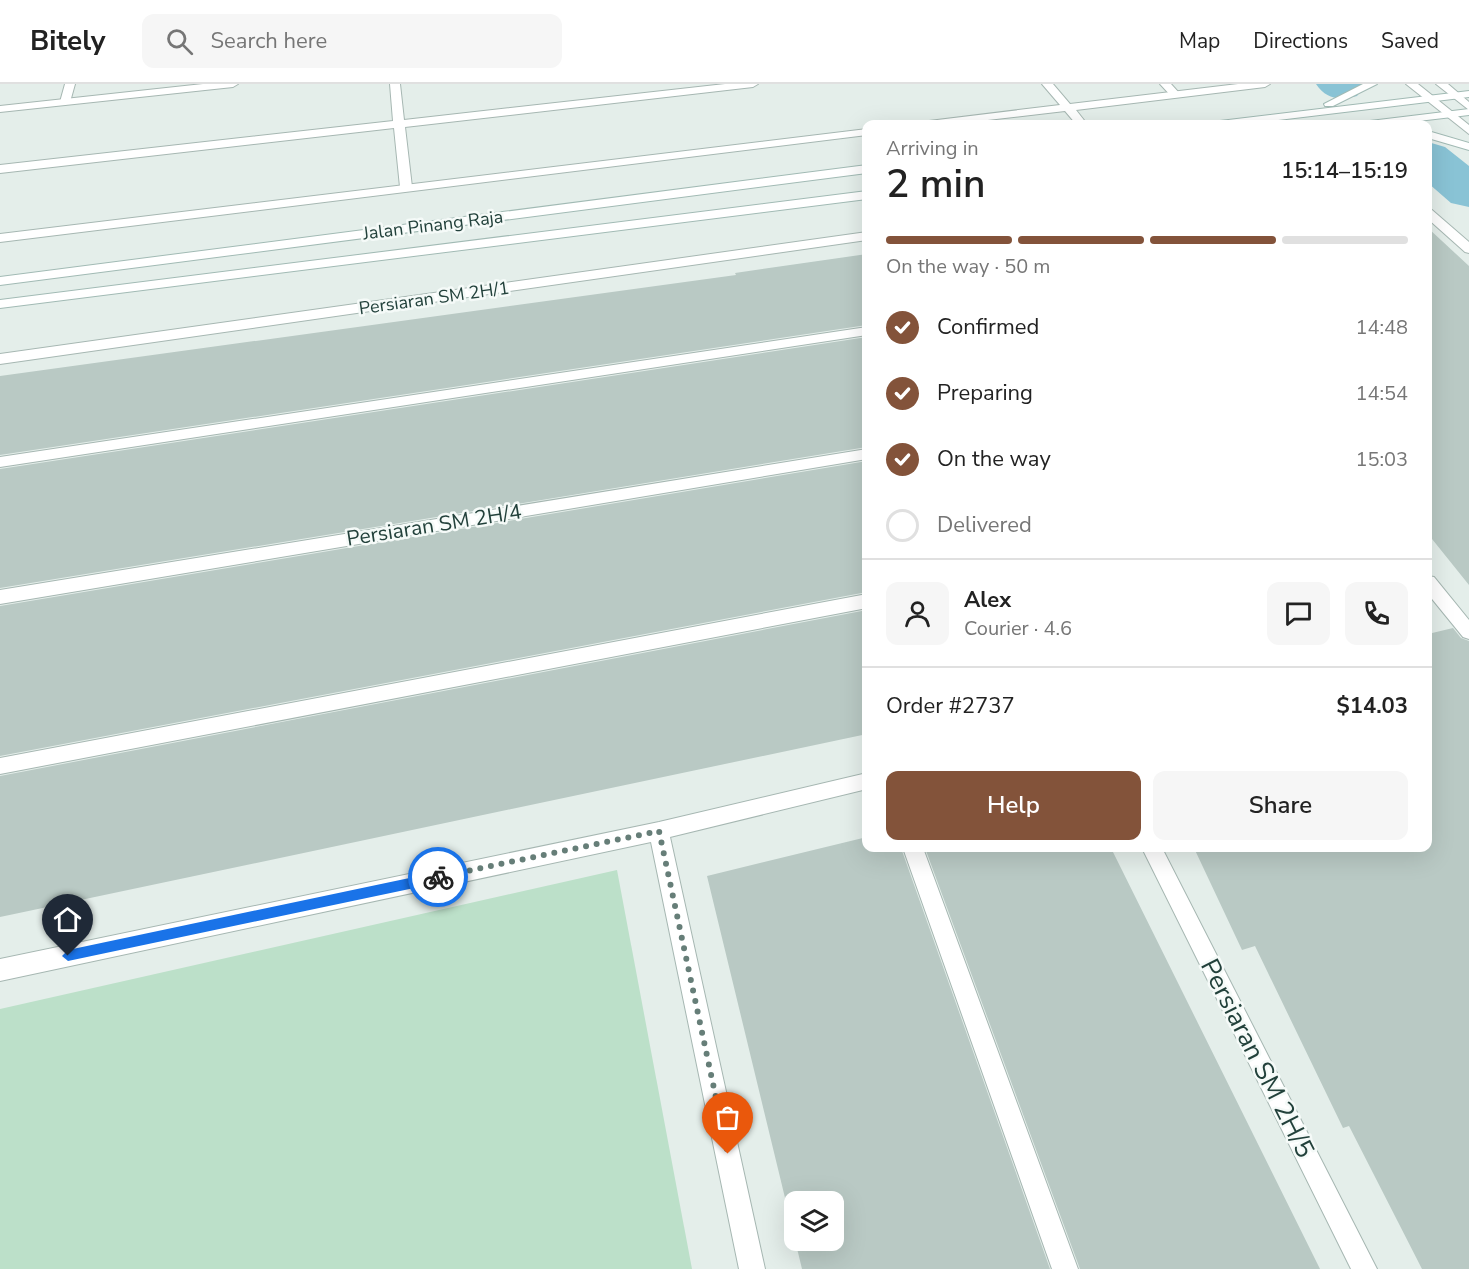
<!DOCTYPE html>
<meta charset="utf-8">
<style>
:root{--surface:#fff;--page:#f6f6f6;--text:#222;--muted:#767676;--line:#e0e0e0;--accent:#83533a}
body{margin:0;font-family:"Nunito Sans",sans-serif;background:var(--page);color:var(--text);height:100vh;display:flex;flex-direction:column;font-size:22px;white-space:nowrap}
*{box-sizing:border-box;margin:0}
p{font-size:20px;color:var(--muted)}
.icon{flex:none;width:33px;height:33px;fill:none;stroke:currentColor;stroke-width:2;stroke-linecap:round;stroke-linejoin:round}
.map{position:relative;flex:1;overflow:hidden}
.details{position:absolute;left:862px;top:36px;width:570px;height:732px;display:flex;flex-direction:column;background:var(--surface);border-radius:12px;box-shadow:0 6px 24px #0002}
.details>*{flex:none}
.buttons{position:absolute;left:784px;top:1107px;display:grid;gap:12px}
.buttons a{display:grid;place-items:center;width:60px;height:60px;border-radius:12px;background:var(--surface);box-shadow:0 6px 24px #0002;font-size:30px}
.pin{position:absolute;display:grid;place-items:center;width:51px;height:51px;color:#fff;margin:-62px -26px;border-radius:50% 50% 50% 0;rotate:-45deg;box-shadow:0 0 6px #0007}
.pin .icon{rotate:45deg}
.courier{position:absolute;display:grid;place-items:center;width:60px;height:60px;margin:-30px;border:4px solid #1a73e8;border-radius:50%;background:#fff;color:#222;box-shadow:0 2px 8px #0007}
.head em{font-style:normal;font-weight:600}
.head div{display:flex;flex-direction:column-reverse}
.head{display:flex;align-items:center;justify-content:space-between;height:102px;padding:0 24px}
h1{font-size:39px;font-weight:600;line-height:45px}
.bar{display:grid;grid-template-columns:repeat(4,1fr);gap:9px 6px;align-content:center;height:72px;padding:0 24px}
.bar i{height:8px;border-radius:4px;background:var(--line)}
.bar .selected{background:var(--accent)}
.bar p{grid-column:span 4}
.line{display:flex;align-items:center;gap:15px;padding:0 24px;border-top:2px solid var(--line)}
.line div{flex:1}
.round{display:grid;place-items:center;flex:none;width:63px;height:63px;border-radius:12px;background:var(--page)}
ol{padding:0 24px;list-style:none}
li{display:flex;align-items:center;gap:18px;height:66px}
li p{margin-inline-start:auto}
li .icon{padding:6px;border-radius:50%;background:var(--accent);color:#fff;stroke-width:4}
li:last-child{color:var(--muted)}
li i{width:33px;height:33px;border:3px solid var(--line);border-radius:50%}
.action{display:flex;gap:12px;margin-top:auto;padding:12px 24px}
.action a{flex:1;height:69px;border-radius:12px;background:var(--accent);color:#fff;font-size:24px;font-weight:600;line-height:69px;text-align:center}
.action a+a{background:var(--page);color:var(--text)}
header{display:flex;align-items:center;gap:36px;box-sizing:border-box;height:84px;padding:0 30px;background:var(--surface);border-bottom:2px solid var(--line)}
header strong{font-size:28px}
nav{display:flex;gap:33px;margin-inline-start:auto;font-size:21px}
.search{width:420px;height:54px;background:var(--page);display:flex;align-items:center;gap:15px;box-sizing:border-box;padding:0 21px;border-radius:12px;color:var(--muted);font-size:22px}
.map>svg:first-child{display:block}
.green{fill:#bce0c9}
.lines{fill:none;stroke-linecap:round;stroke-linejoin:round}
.river{fill:#89c3d5;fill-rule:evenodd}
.building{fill:#b9c9c4}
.service-casing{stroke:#a6b7b2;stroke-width:2}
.minor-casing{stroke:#a6b7b2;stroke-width:2}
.tertiary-casing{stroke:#a6b7b2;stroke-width:2}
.secondary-casing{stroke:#a1bab4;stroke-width:2}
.service{fill:#fff;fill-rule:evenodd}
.minor{fill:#fff;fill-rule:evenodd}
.tertiary{fill:#fff;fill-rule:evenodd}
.secondary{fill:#fff;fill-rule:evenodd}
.route{fill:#1a73e8}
.done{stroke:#667e78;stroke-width:6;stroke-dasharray:0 10.8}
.labels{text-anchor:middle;stroke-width:5;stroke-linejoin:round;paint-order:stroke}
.far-street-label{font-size:18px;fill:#22413b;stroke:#f5faf8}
.street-label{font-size:21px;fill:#22413b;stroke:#f5faf8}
.near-street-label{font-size:26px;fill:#22413b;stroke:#f5faf8}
</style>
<header>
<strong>Bitely</strong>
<div class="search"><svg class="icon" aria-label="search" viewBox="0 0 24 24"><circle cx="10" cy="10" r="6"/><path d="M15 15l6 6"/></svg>Search here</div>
<nav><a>Map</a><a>Directions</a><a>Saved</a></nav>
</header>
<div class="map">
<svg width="1469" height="1185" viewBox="0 0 1469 1185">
<rect width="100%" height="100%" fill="#e4eeea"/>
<path class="green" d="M 617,786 L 692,1185 L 0,1185 L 0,925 Z"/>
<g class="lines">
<path class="river" d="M 1316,0 L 1362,0 L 1364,2 L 1357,12 C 1339,16 1327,16 1316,0 Z
M 1428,58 L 1445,63 L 1469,82 L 1469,123 L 1451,119 L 1428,99 Z"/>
</g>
<path class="building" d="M 1428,144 L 1469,182 L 1469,501 L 1428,450 Z
M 867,170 L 867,241 L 0,371 L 0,292 L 736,191 L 735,189 Z
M 867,253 L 867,363 L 0,504 L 0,385 Z
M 867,377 L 867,508 L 0,672 L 0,522 Z
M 867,526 L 867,650 L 0,833 L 0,692 Z
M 1453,544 L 1461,554 L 1469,557 L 1469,1185 L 1422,1185 L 1349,1042 L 1343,1044 L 1255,862 L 1242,866 L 1194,764 L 1428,764 L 1428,550 Z
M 867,753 L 867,764 L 901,764 L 1050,1185 L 802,1185 L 795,1156 L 834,1156 L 834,1118 L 795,1118 L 795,1155 L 707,792 Z
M 925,764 L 1111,764 L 1320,1185 L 1080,1185 Z"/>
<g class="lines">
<defs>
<path id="service" d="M 65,0 L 75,0 L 70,18 L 65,21 L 60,18 Z
M 390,0 L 400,0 L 404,36 L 725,0 L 758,0 L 753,3 L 405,43 L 412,103 L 406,107 L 400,103 L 394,44 L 0,89 L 0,81 L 393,37 Z
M 1160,0 L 1171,0 L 1181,11 L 1180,13 L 1172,13 Z
M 867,243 L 867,251 L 0,383 L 0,373 Z
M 867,510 L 867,524 L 0,690 L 0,674 Z
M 903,764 L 923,764 L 1078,1185 L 1052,1185 Z"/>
<path id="minor" d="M 203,0 L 238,0 L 233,3 L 0,28 L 0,22 Z
M 1042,0 L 1053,0 L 1070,20 L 1238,0 L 1270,0 L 1265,3 L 1076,26 L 1087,40 L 1076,40 L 1065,27 L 953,40 L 923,40 L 929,37 L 1060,21 Z
M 867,45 L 867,51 L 0,158 L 0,150 Z
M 1428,125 L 1432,126 L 1469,158 L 1469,169 L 1465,168 L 1428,135 Z
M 867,148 L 867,156 L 0,280 L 0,270 Z
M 867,365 L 867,375 L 0,520 L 0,506 Z
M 1428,492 L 1434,493 L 1469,536 L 1469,555 L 1463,553 L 1428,510 Z
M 867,689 L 867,705 L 670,753 L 765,1185 L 739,1185 L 651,758 L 0,897 L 0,875 L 659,738 Z
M 1142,764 L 1162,764 L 1377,1185 L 1351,1185 Z"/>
<path id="tertiary" d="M 1406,0 L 1418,0 L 1469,41 L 1469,50 Z
M 1436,0 L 1448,0 L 1469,18 L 1469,26 Z"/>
<path id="secondary" d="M 1363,0 L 1377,0 L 1333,22 L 1325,22 L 1324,20 Z
M 1469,7 L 1469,13 L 1244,40 L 1214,40 L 1220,37 Z
M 1469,25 L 1469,31 L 1393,40 L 1364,40 L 1370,37 Z
M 1428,47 L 1469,59 L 1469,66 L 1428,54 Z
M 867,81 L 867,89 L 0,201 L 0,193 Z
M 867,107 L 867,115 L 0,224 L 0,216 Z"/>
</defs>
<use href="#service" class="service-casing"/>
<use href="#minor" class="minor-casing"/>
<use href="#tertiary" class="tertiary-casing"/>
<use href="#secondary" class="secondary-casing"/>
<use href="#service" class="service"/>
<use href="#minor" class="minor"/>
<use href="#tertiary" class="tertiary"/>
<use href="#secondary" class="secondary"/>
</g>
<path class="route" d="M 438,788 L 443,793 L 438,799 L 68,877 L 62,872 L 68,866 Z"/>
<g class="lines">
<path class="done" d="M 438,793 L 659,747 L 728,1070"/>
</g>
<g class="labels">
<g class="far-street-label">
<text transform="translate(433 141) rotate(-7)" y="6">Jalan Pinang Raja</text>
<text transform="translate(434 214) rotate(-8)" y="6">Persiaran SM 2H/1</text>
</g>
<g class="street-label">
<text transform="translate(434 441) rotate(-9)" y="7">Persiaran SM 2H/4</text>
</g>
<g class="near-street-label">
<text transform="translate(1258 974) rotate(63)" y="9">Persiaran SM 2H/5</text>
</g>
</g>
</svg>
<div class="buttons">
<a><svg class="icon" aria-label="layers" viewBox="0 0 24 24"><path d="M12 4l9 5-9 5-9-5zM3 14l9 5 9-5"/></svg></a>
</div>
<div class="pin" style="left:728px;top:1070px;background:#ea580c"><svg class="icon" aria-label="bag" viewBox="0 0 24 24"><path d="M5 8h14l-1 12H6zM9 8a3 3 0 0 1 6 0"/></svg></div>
<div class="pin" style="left:68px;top:872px;background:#1f2937"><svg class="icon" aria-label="home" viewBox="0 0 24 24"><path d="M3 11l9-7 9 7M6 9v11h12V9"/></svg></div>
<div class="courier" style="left:438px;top:793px"><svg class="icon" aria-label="bike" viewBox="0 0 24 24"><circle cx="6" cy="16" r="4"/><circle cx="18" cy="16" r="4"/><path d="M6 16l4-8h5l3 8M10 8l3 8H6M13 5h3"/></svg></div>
<section class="details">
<div class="head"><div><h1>2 min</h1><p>Arriving in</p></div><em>15:14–15:19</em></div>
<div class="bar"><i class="selected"></i><i class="selected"></i><i class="selected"></i><i></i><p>On the way · 50 m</p></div>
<ol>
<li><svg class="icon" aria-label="check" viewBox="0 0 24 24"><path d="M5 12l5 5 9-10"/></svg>Confirmed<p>14:48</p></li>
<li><svg class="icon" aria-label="check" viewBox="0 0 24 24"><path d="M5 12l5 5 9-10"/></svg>Preparing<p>14:54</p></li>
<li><svg class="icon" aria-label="check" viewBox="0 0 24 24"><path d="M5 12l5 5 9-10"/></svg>On the way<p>15:03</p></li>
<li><i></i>Delivered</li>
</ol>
<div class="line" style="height:108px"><a class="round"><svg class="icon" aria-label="person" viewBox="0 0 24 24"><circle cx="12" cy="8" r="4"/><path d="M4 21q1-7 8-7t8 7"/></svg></a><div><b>Alex</b><p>Courier · 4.6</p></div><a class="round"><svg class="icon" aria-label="chat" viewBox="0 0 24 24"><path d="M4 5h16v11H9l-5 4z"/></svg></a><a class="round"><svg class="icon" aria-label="phone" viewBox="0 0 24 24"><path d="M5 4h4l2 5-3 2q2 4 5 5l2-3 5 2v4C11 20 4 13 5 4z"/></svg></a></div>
<div class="line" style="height:78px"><div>Order #2737</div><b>$14.03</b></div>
<div class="action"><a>Help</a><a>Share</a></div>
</section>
</div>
